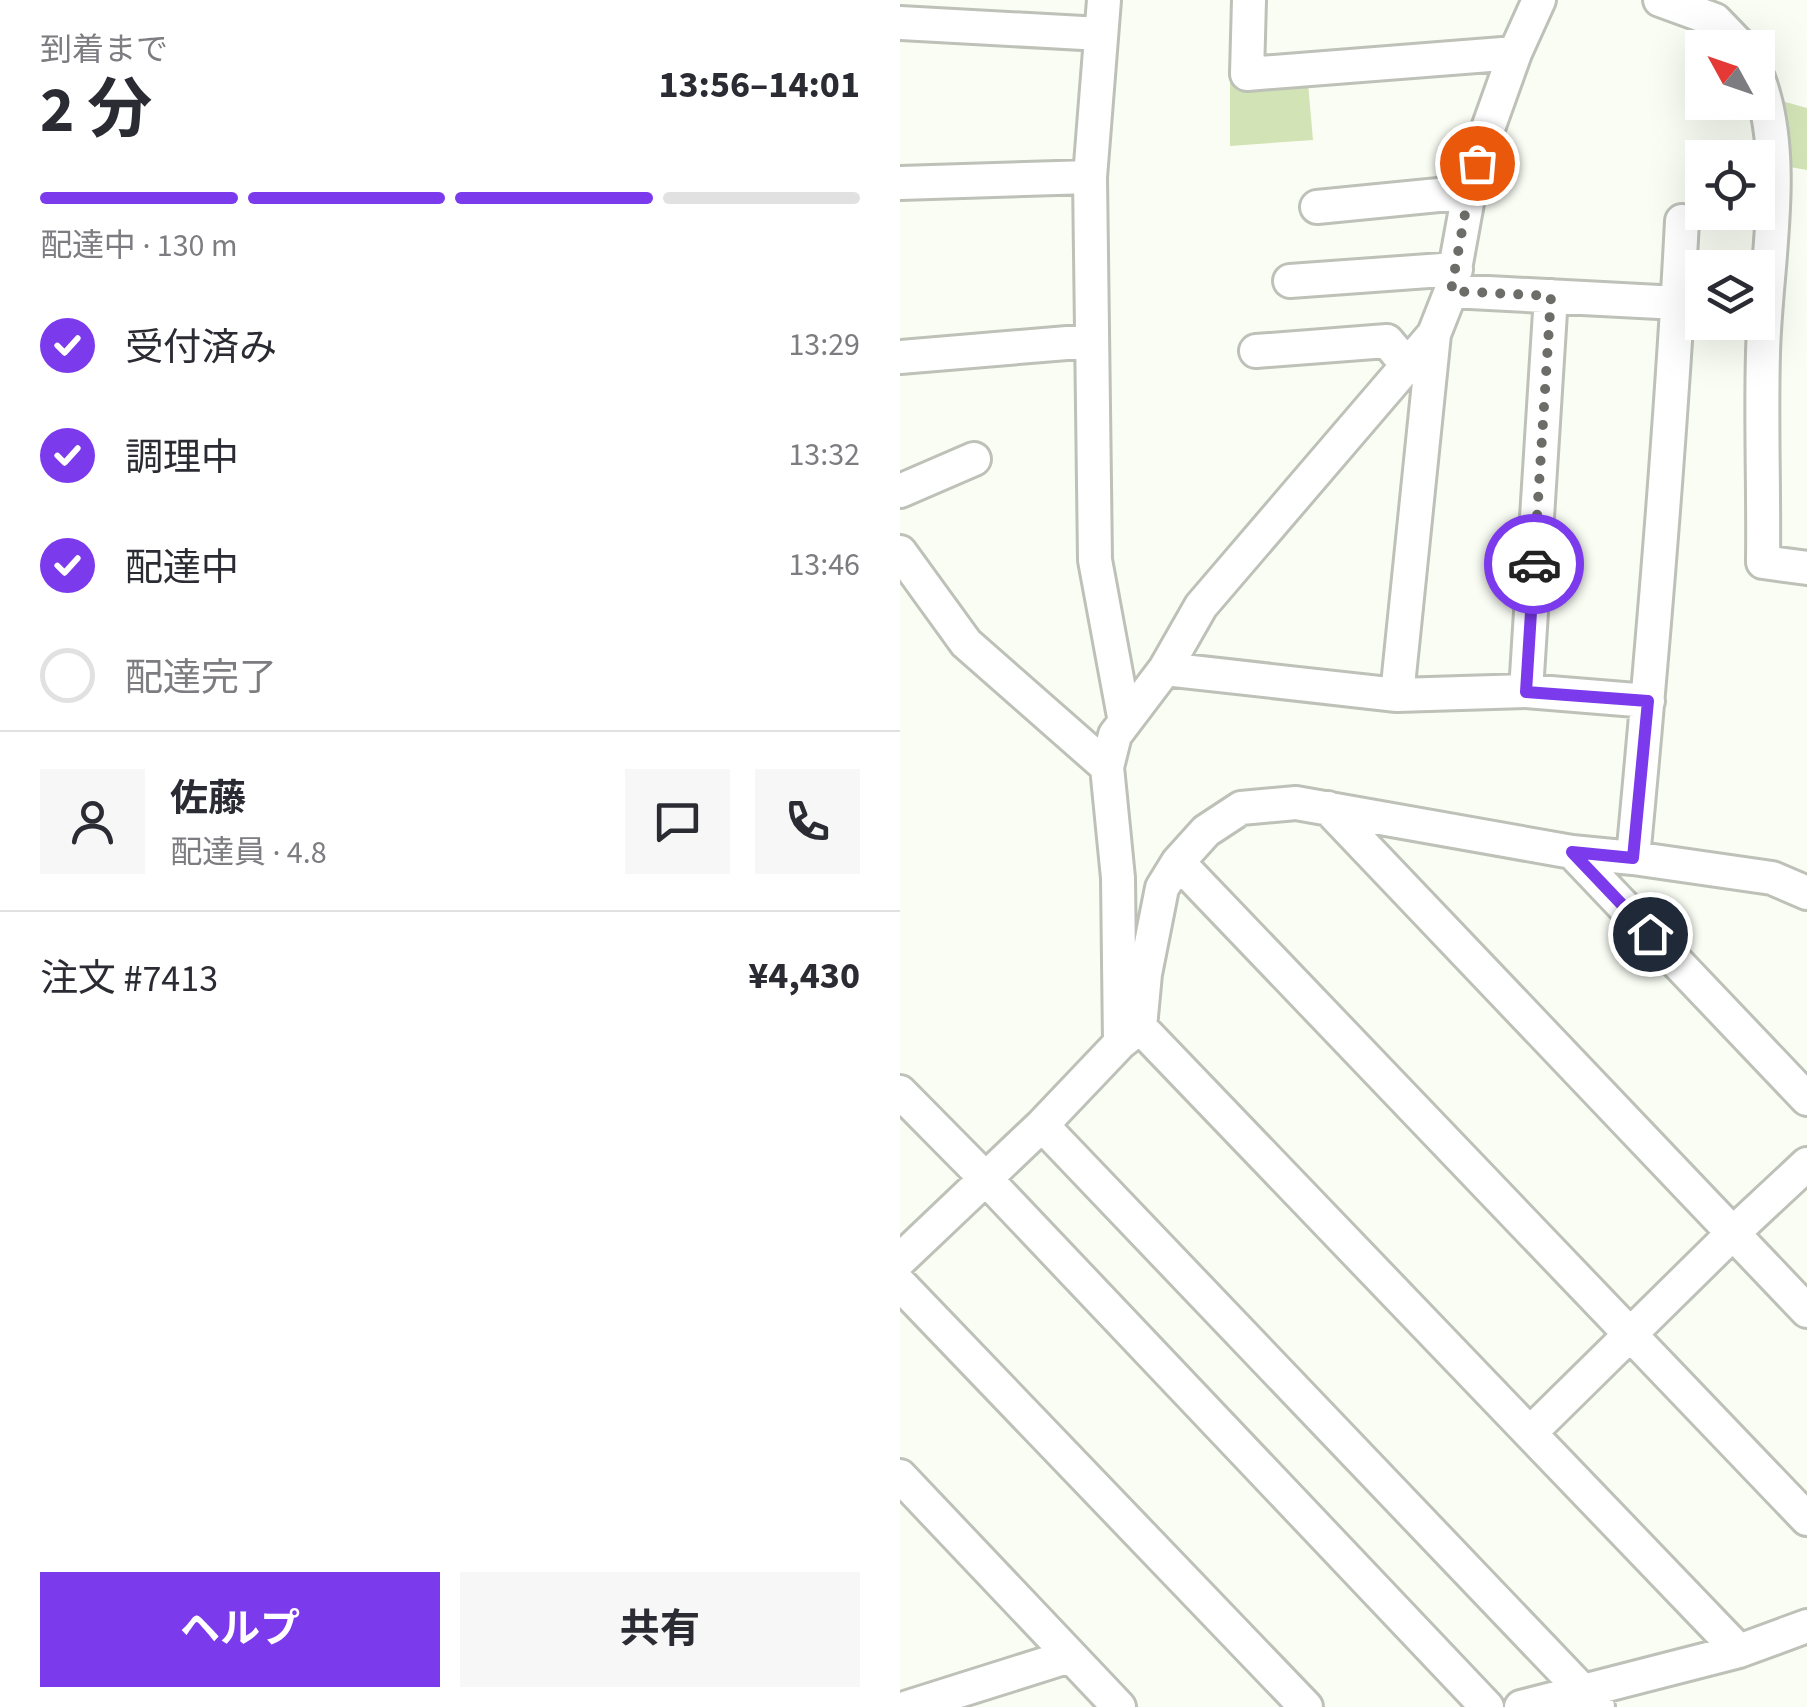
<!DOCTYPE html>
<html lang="ja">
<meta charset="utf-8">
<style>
:root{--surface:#fff;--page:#f7f7f7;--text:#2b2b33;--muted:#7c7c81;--line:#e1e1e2;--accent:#7c3aed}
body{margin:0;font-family:"Source Sans 3","Noto Sans JP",sans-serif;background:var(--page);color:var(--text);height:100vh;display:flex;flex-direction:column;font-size:38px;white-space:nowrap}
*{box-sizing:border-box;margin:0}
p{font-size:32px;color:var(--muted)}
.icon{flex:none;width:55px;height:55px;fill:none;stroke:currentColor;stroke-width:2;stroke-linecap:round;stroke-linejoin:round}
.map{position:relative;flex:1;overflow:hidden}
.drawer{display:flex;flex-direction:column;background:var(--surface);width:900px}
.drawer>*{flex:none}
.needle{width:65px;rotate:310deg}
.fabs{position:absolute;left:785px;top:30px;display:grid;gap:20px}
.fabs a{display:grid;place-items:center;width:90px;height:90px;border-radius:0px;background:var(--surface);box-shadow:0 10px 40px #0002;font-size:50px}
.pin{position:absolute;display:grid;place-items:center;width:85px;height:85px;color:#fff;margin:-42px;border:5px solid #fff;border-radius:50%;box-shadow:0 2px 10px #0007}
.courier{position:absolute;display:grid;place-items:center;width:100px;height:100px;margin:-50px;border:8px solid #7c3aed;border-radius:50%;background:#fff;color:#222;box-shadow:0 2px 12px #0007}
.summary em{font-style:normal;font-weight:700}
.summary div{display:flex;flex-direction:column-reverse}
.summary{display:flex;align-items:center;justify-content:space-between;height:170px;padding:0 40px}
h1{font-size:65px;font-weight:700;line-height:75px}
.bar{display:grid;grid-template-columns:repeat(4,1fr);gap:15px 10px;align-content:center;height:120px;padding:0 40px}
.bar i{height:12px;border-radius:8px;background:var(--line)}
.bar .active{background:var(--accent)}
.bar p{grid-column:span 4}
.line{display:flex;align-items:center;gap:25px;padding:0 40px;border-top:2px solid var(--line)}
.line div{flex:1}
.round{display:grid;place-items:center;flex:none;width:105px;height:105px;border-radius:0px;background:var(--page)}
ol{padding:0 40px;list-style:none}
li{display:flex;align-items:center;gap:30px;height:110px}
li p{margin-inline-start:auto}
li .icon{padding:10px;border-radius:50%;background:var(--accent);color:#fff;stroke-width:4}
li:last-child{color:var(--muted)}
li i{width:55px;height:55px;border:5px solid var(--line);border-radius:50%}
.button{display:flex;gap:20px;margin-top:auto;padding:20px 40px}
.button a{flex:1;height:115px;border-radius:0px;background:var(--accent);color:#fff;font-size:40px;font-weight:700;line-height:115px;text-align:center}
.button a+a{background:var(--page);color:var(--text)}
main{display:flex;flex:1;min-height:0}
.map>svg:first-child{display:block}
.green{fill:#d2e3b6}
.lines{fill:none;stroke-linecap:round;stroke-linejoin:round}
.minor-casing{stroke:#bdc1b8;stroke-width:38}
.minor{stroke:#fff;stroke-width:32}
.done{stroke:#6c6d68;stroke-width:10;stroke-dasharray:0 18}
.route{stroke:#7c3aed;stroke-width:12}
</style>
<main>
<section class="drawer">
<div class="summary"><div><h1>2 分</h1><p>到着まで</p></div><em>13:56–14:01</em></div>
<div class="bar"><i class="active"></i><i class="active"></i><i class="active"></i><i></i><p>配達中 · 130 m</p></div>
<ol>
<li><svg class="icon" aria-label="check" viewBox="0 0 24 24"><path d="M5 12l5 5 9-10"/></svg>受付済み<p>13:29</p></li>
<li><svg class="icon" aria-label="check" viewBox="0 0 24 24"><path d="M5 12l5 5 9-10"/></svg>調理中<p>13:32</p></li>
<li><svg class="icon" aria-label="check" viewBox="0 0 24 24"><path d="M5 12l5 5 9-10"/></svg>配達中<p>13:46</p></li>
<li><i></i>配達完了</li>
</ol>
<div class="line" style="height:180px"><a class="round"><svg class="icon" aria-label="person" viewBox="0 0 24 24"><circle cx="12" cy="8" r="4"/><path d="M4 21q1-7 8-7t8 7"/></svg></a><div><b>佐藤</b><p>配達員 · 4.8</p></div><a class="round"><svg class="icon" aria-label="chat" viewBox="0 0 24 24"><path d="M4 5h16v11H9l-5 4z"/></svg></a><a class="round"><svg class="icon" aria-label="phone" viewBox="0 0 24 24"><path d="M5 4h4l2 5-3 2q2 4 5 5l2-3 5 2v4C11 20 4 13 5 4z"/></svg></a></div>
<div class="line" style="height:130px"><div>注文 #7413</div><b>¥4,430</b></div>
<div class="button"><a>ヘルプ</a><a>共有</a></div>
</section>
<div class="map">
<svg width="907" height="1707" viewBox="0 0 907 1707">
<rect width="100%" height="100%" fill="#fafdf4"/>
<path class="green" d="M 407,72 L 413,140 L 330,146 L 330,76 Z
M 878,100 L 907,108 L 907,170 L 890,167 Z"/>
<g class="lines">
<defs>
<path id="minor" d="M 204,0 L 190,177 L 195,560 L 225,722
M 349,0 L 347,74 L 615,53
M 760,0 L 815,20 L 842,48
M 0,23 L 201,34
M 858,78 C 889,160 865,267 863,353 C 861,423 864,492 863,562 L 907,568
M 0,183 L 190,177
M 417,207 L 569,192
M 390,281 L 556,269
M 551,291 L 778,303
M 356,351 L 487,341 L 507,365
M 0,357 L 191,341
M 0,491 L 74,459
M 0,552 L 66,643 L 207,767
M 265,669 L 497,695 L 626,691 L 748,701
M 626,691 L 651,296
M 497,695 L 534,334
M 428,808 L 907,1311
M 672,852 L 907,1099
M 733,858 C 753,646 771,433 782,221
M 278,862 L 907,1519
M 240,1027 L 839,1651
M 220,1043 L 218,878 L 207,767 L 215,735 L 265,669 L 301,606 L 534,334 L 551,291 L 569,192 L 586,134 L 615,53 L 639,0
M 0,1092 L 86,1179 L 587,1707
M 142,1125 L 698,1707
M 0,1260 L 142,1125 L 220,1043 L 240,1027 L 245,974 L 262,888 L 278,862 L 306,831 L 341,808 L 396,803 L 672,852 L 733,858 L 872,878 L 907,893
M 0,1284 L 406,1707
M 631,1432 L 832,1234 L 907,1164
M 0,1476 L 219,1707
M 8,1707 L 170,1656
M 621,1707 L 839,1651 L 907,1626"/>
</defs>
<use href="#minor" class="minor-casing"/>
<use href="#minor" class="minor"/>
</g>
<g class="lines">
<path class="done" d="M 577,163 L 569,192 L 551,291 L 651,296 L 634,564"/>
<path class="route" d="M 634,564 L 626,692 L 748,701 L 733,858 L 672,852 L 750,934"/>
</g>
</svg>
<div class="fabs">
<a><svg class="needle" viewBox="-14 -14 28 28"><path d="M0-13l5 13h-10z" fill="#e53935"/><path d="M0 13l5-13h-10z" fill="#7c7c81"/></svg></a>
<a><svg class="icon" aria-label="locate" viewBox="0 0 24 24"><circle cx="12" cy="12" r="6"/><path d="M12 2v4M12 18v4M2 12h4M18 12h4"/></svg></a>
<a><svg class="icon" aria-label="layers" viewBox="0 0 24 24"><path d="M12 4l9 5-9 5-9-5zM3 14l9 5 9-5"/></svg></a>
</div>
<div class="pin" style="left:577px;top:163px;background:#ea580c"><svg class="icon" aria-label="bag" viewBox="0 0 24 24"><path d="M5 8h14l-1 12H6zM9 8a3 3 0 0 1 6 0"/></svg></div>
<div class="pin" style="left:750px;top:934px;background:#1f2937"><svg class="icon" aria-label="home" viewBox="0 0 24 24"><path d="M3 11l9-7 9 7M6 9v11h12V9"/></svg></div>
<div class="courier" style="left:634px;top:564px"><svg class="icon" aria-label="car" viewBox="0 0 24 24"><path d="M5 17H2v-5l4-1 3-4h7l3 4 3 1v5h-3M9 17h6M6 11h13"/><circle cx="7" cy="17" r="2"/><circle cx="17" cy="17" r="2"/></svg></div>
</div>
</main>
